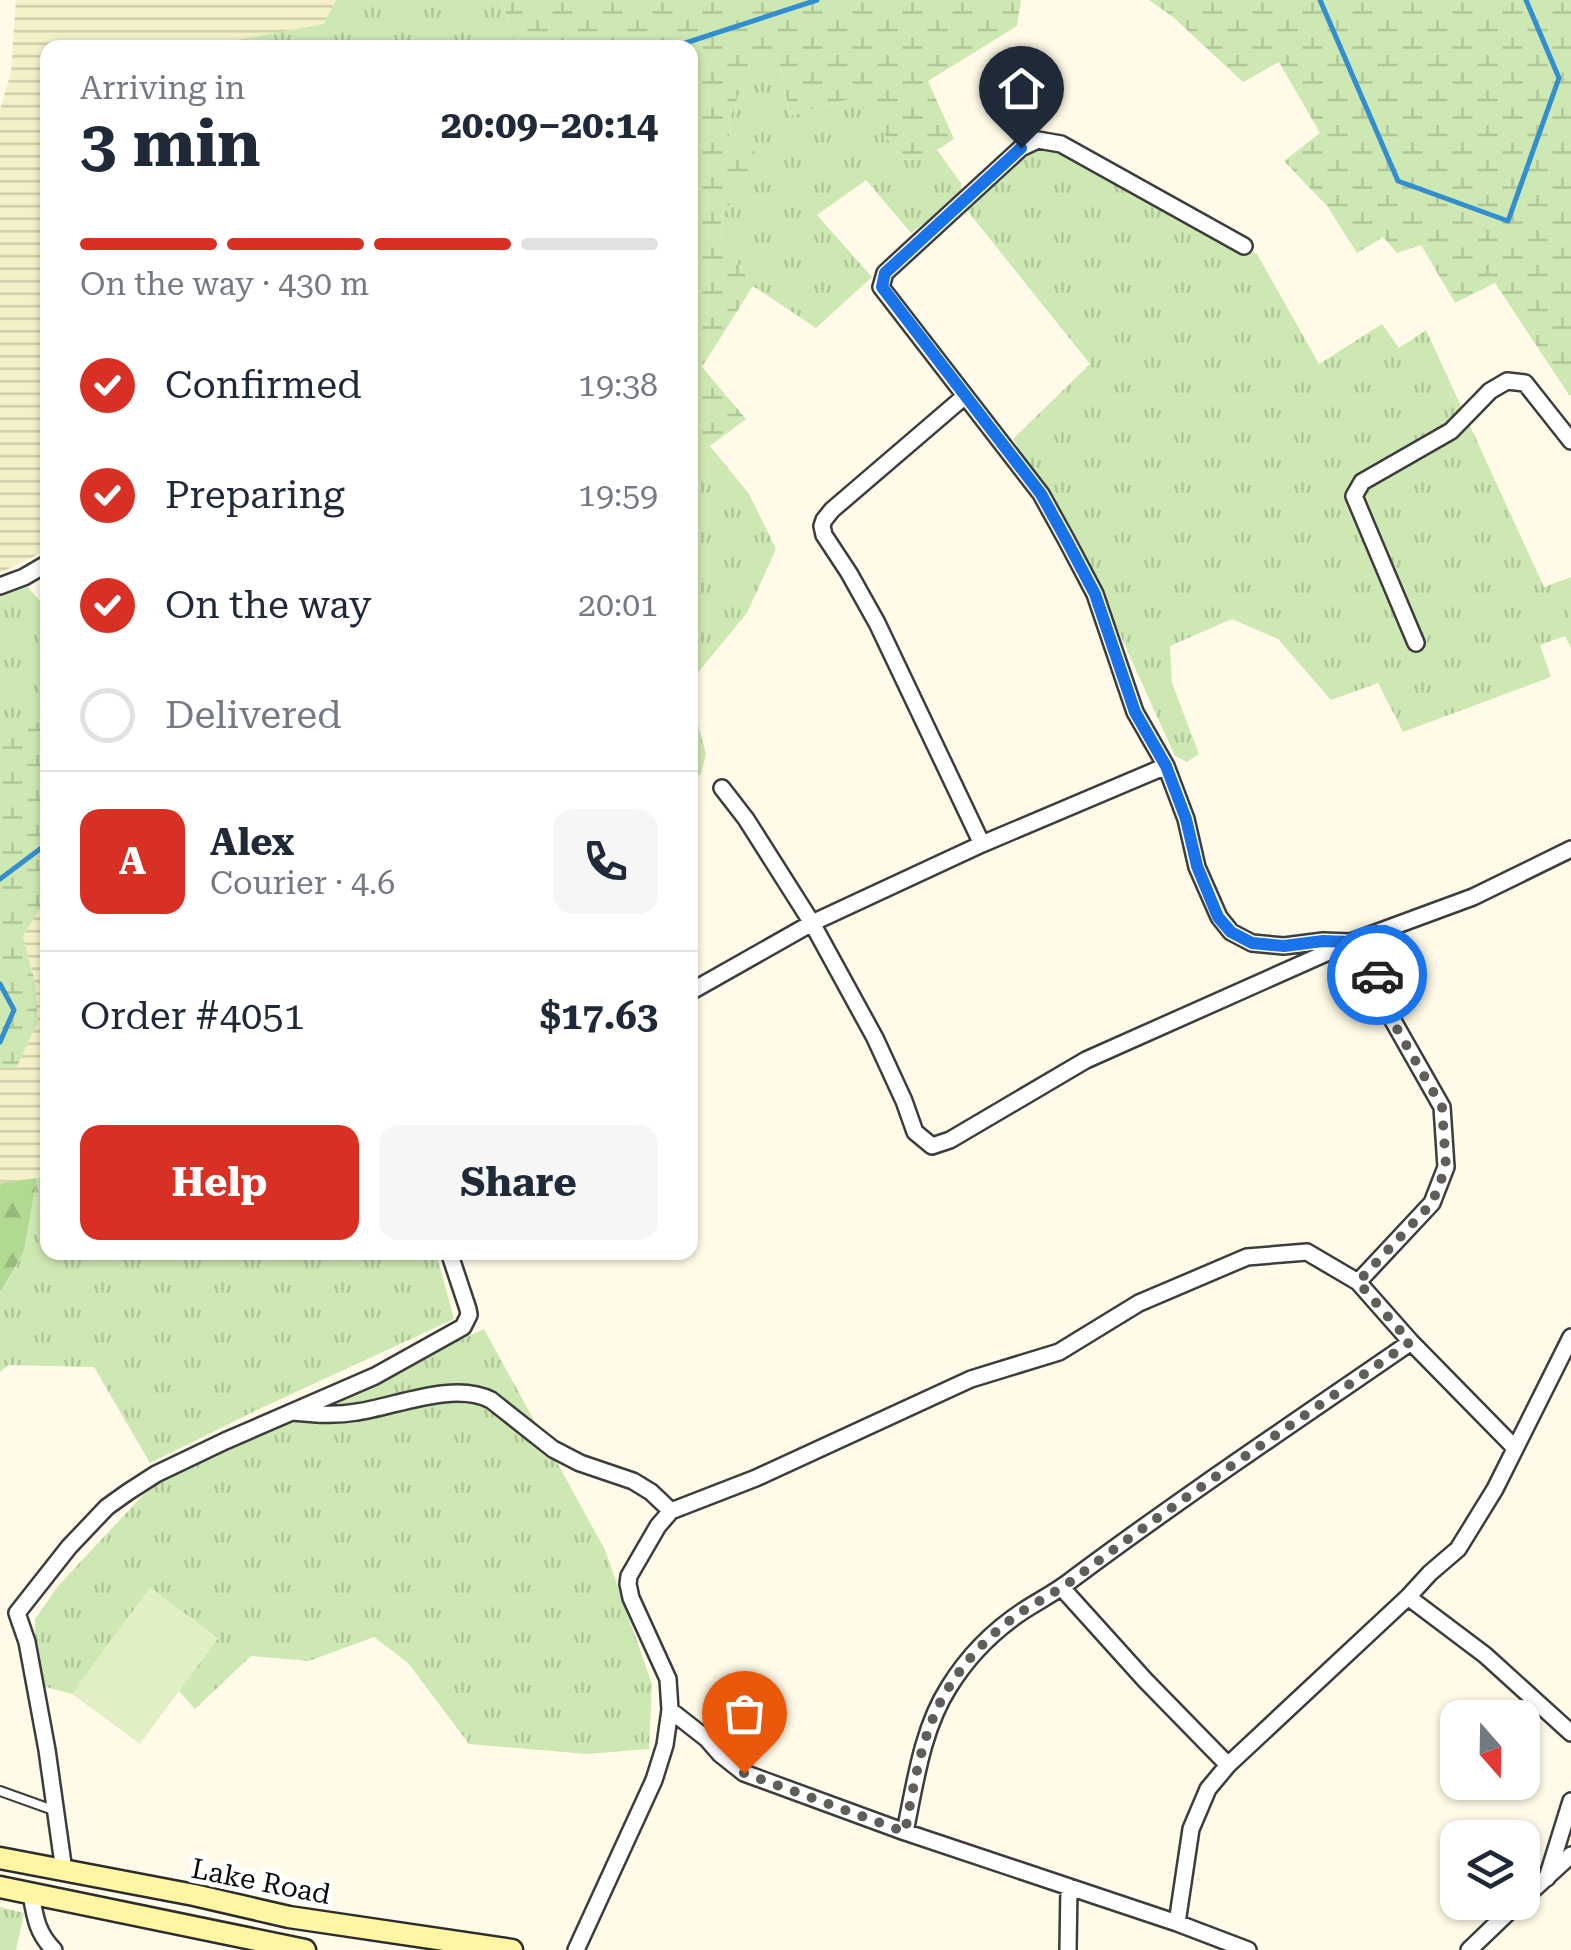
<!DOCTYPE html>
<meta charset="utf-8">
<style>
:root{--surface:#fff;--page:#f6f6f7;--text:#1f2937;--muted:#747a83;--line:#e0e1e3;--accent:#d93025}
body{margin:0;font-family:"Roboto Serif",serif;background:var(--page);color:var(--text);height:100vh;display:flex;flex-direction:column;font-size:38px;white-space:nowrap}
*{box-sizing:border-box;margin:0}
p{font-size:32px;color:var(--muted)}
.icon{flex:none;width:55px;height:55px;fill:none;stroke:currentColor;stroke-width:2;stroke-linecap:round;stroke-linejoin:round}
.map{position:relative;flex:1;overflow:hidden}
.side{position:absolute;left:40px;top:40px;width:658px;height:1220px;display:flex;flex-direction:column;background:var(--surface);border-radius:20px;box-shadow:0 2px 8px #0004}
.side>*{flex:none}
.needle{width:65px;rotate:160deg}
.controls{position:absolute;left:1440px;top:1700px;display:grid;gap:20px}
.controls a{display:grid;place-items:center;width:100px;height:100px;border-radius:20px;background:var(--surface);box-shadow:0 2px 8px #0004;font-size:50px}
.pin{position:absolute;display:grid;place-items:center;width:85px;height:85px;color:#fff;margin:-102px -42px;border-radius:50% 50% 50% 0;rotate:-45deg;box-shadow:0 0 10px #0007}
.pin .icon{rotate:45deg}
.courier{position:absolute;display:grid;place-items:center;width:100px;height:100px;margin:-50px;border:8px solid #1a73e8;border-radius:50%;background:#fff;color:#222;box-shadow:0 2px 12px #0007}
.headline em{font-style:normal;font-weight:700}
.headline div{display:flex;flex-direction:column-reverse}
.headline{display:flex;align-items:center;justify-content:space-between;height:170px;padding:0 40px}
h1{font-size:65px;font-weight:700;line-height:75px}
.bar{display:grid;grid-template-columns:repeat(4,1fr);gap:15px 10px;align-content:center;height:120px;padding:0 40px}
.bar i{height:12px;border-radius:8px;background:var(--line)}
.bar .current{background:var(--accent)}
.bar p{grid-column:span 4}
.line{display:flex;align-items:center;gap:25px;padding:0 40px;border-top:2px solid var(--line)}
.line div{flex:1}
.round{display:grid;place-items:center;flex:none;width:105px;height:105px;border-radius:20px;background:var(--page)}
ol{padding:0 40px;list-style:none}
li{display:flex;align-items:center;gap:30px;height:110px}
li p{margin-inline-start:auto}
li .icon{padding:10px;border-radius:50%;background:var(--accent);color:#fff;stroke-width:4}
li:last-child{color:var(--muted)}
li i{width:55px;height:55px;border:5px solid var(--line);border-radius:50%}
.button{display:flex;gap:20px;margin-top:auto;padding:20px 40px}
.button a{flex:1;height:115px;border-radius:20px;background:var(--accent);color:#fff;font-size:40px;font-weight:700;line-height:115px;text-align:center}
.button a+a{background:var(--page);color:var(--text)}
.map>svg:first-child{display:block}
.farmland{fill:url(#farmland-rules)}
.grass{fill:url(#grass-tufts)}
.forest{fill:url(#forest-firs)}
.wetland{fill:url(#wetland-marsh)}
.pitch{fill:#e0f0c4}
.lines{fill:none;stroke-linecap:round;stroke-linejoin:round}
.stream{stroke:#338ece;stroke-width:5}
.lane-casing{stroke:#3d3d3d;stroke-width:12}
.street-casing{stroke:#3d3d3d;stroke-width:20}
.secondary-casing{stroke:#2c2c2c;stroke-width:25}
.lane{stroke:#fff;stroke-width:8}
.street{stroke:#fff;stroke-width:15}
.secondary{stroke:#fff6a3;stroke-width:20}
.done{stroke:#605e58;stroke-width:10;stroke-dasharray:0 18}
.route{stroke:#1a73e8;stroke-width:12}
.labels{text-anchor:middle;stroke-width:10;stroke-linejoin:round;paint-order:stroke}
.street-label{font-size:28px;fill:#0a0a0a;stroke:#fff}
</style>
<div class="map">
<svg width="1571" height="1950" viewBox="0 0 1571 1950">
<defs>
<pattern id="farmland-rules" width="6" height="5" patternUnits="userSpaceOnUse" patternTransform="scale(2.5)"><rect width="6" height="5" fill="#f4f1c9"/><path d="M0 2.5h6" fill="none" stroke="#d0cdab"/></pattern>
<pattern id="grass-tufts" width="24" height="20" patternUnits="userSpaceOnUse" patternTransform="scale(2.5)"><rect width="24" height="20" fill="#cee8b3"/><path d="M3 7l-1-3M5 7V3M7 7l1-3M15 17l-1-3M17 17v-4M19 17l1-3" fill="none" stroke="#b0c699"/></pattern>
<pattern id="forest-firs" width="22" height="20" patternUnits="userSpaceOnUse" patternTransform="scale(2.5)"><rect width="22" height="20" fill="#b1d992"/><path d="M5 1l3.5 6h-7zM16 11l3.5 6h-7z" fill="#97b97d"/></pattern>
<pattern id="wetland-marsh" width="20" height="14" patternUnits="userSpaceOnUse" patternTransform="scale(2.5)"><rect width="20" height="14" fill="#cee8b3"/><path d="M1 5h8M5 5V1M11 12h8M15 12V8" fill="none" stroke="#b0c699"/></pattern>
</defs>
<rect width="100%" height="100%" fill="#fffbe8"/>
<path class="farmland" d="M 16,0 L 336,0 L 325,24 L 226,42 L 225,47 L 48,48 L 47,550 L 0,573 L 0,110 L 11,72 Z
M 47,904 L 47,1174 L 36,1178 L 1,1183 L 0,1186 L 0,1067 L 16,1068 L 38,1022 L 35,983 L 23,936 L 41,906 Z"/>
<path class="grass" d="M 336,0 L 502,0 L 515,47 L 225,48 L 225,42 L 324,24 Z
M 772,48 L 780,65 L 790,116 L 849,99 L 872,113 L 901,160 L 923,159 L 937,150 L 961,183 L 962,195 L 911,233 L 866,180 L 817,215 L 872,277 L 816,328 L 753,286 L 722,241 L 721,217 L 757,167 L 729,142 L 730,118 L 751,60 Z
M 1057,148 L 1257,254 L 1319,364 L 1382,324 L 1399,348 L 1426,330 L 1544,587 L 1571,577 L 1571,648 L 1565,636 L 1540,645 L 1551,677 L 1403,732 L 1378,683 L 1331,700 L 1278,639 L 1232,619 L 1170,646 L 1172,683 L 1199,754 L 1187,762 L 1175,756 L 1082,551 L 1013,439 L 1090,364 L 966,209 L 1032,149 Z
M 710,446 L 749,494 L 776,549 L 747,613 L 691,681 L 694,710 L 706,754 L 701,774 L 690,782 L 690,457 Z
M 26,585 L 46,608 L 48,608 L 47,717 L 0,745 L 0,593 Z
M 47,1174 L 48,1252 L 436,1253 L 454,1319 L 251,1413 L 150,1463 L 94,1367 L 8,1365 L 0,1372 L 0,1290 L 3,1289 L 24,1251 L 37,1178 Z
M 484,1329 L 605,1550 L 652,1684 L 649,1749 L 587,1754 L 469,1744 L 408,1663 L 374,1637 L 309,1661 L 251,1656 L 195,1709 L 179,1691 L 218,1638 L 150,1588 L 72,1694 L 42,1686 L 35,1651 L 35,1619 L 58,1586 L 142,1496 L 173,1472 Z
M 0,1907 L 24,1913 L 16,1950 L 0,1950 Z"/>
<path class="forest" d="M 37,1178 L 24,1251 L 2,1290 L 0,1290 L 0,1186 L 1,1183 Z"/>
<path class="wetland" d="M 502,0 L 1021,0 L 1017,26 L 928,81 L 954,139 L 923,159 L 901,160 L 872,114 L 849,99 L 790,116 L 780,65 L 772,49 L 751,61 L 730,118 L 729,141 L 753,142 L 757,167 L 721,217 L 722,241 L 753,286 L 702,367 L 746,419 L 710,446 L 690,457 L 690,48 L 515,47 Z
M 1149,0 L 1571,0 L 1571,395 L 1569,395 L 1495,283 L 1455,303 L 1421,245 L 1397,253 L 1383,237 L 1357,253 L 1327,206 L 1284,161 L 1320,133 L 1279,62 L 1243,82 L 1173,17 Z
M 47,717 L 47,904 L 41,907 L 23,936 L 35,983 L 38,1022 L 16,1068 L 0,1067 L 0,745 Z"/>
<path class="pitch" d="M 150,1588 L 218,1638 L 140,1744 L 72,1694 Z"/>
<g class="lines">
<path class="stream" d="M 1320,0 L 1398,181 L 1508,221 L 1559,78 L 1526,0
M 670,48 L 817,0
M 0,879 L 48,843
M 0,984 L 14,1010 L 0,1042"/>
<defs>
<path id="lane" d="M 0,1791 L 56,1811"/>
<path id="street" d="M 1244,246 L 1061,144 L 1038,140 L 1021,148 L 885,273 L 881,287 L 1041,494 L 1067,541 L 1095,594 L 1135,712 L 1166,766 L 1186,819 L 1197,867 L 1219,917 L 1231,932 L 1252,943 L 1284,946 L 1323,941 L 1351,942
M 965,396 L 832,510 L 824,520 L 822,526 L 824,535 L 849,573 L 877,623 L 982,844
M 0,586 L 24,577 L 48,563
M 1416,643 L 1354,496 L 1362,482 L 1451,431 L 1490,391 L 1507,381 L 1525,383 L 1571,441
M 722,788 L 746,819 L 812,923 L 875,1038 L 904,1101 L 915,1132 L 932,1146 L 950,1140 L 1086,1060 L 1351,942 L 1473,897 L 1571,849
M 690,992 L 812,923 L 982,844 L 1166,766
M 1358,1282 L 1432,1203 L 1446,1167 L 1442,1107 L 1379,996 L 1374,985 L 1385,931
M 293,1412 C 315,1414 335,1416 357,1412 C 397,1406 454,1381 491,1400 L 553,1449 L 580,1463 L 633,1481 L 651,1492 L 671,1511
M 1062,1588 L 1145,1680 L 1228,1765
M 1408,1597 L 1485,1655 L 1571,1733
M 905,1832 C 915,1784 922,1729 949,1687 C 968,1656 993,1631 1023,1611 C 1040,1600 1058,1591 1074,1578 C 1184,1496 1298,1420 1411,1342
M 64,1871 L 47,1750 L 27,1642 L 17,1613 L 69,1547 L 107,1507 L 128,1492 L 156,1474 L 225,1441 L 375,1376 L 463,1327 L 469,1315 L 468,1309 L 449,1252
M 1547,1878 L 1571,1801
M 31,1894 C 35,1917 37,1933 54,1950
M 1522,1900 L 1571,1855
M 1177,1923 L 1191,1829 L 1208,1789 L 1228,1765 L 1408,1597 L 1430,1573 L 1458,1549 L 1495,1489 L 1571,1337
M 576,1950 L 654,1780 L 665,1745 L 670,1710
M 1068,1950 L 1069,1887
M 1248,1950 L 1177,1923 L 905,1832 L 744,1773 L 720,1754 L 707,1739 L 670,1710 L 668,1679 L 631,1598 L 628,1584 L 629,1576 L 658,1526 L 671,1511 L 756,1478 L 971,1379 L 1059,1352 L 1139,1303 L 1247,1257 L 1307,1252 L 1358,1282 L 1411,1342 L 1515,1448
M 1469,1950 L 1519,1902"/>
<path id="secondary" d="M 0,1858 L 194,1895 L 289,1917 L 512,1950
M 0,1887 L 305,1950"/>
</defs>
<use href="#lane" class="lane-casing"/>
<use href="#street" class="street-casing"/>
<use href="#secondary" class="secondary-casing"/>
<use href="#lane" class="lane"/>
<use href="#street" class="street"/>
<use href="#secondary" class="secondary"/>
</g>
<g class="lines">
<path class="done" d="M 744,1773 L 905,1832 C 914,1784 922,1729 949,1687 C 968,1657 993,1631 1023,1611 C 1040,1600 1058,1591 1074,1579 C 1184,1496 1298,1421 1410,1342 L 1358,1282 L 1432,1203 L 1446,1167 L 1442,1107 L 1378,996 L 1374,985 L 1377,975"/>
<path class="route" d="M 1021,148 L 885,273 L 882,287 L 1041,494 L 1067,541 L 1095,594 L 1135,712 L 1166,766 L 1186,819 L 1197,866 L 1218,917 L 1231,932 L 1252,943 L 1284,946 L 1323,941 L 1351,942 L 1385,931 L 1377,975"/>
</g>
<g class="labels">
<g class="street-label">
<text transform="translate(261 1881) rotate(11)" y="10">Lake Road</text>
</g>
</g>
</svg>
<div class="controls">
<a><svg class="needle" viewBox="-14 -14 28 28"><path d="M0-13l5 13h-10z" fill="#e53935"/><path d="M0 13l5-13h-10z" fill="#747a83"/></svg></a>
<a><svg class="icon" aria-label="layers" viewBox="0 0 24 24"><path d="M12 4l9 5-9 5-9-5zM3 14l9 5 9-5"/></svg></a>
</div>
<div class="pin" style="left:744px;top:1773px;background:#ea580c"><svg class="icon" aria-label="bag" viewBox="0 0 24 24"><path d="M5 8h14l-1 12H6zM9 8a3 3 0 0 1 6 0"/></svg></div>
<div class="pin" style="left:1021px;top:148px;background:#1f2937"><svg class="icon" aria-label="home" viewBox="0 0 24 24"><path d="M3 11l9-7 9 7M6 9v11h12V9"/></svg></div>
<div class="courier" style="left:1377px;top:975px"><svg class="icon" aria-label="car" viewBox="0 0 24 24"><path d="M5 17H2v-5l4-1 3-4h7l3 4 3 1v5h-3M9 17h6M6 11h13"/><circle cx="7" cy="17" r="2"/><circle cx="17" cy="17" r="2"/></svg></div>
<section class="side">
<div class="headline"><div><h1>3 min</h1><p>Arriving in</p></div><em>20:09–20:14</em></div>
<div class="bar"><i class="current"></i><i class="current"></i><i class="current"></i><i></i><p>On the way · 430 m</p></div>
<ol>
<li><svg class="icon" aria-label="check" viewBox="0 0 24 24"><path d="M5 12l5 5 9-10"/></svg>Confirmed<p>19:38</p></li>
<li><svg class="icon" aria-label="check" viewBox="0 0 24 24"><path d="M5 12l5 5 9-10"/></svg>Preparing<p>19:59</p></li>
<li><svg class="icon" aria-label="check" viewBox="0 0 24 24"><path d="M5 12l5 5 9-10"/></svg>On the way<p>20:01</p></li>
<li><i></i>Delivered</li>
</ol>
<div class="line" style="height:180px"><b class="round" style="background:var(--accent);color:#fff">A</b><div><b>Alex</b><p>Courier · 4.6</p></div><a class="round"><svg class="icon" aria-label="phone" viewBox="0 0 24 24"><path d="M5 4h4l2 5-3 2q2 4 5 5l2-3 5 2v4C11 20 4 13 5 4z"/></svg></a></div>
<div class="line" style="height:130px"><div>Order #4051</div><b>$17.63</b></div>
<div class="button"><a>Help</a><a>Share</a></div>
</section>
</div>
